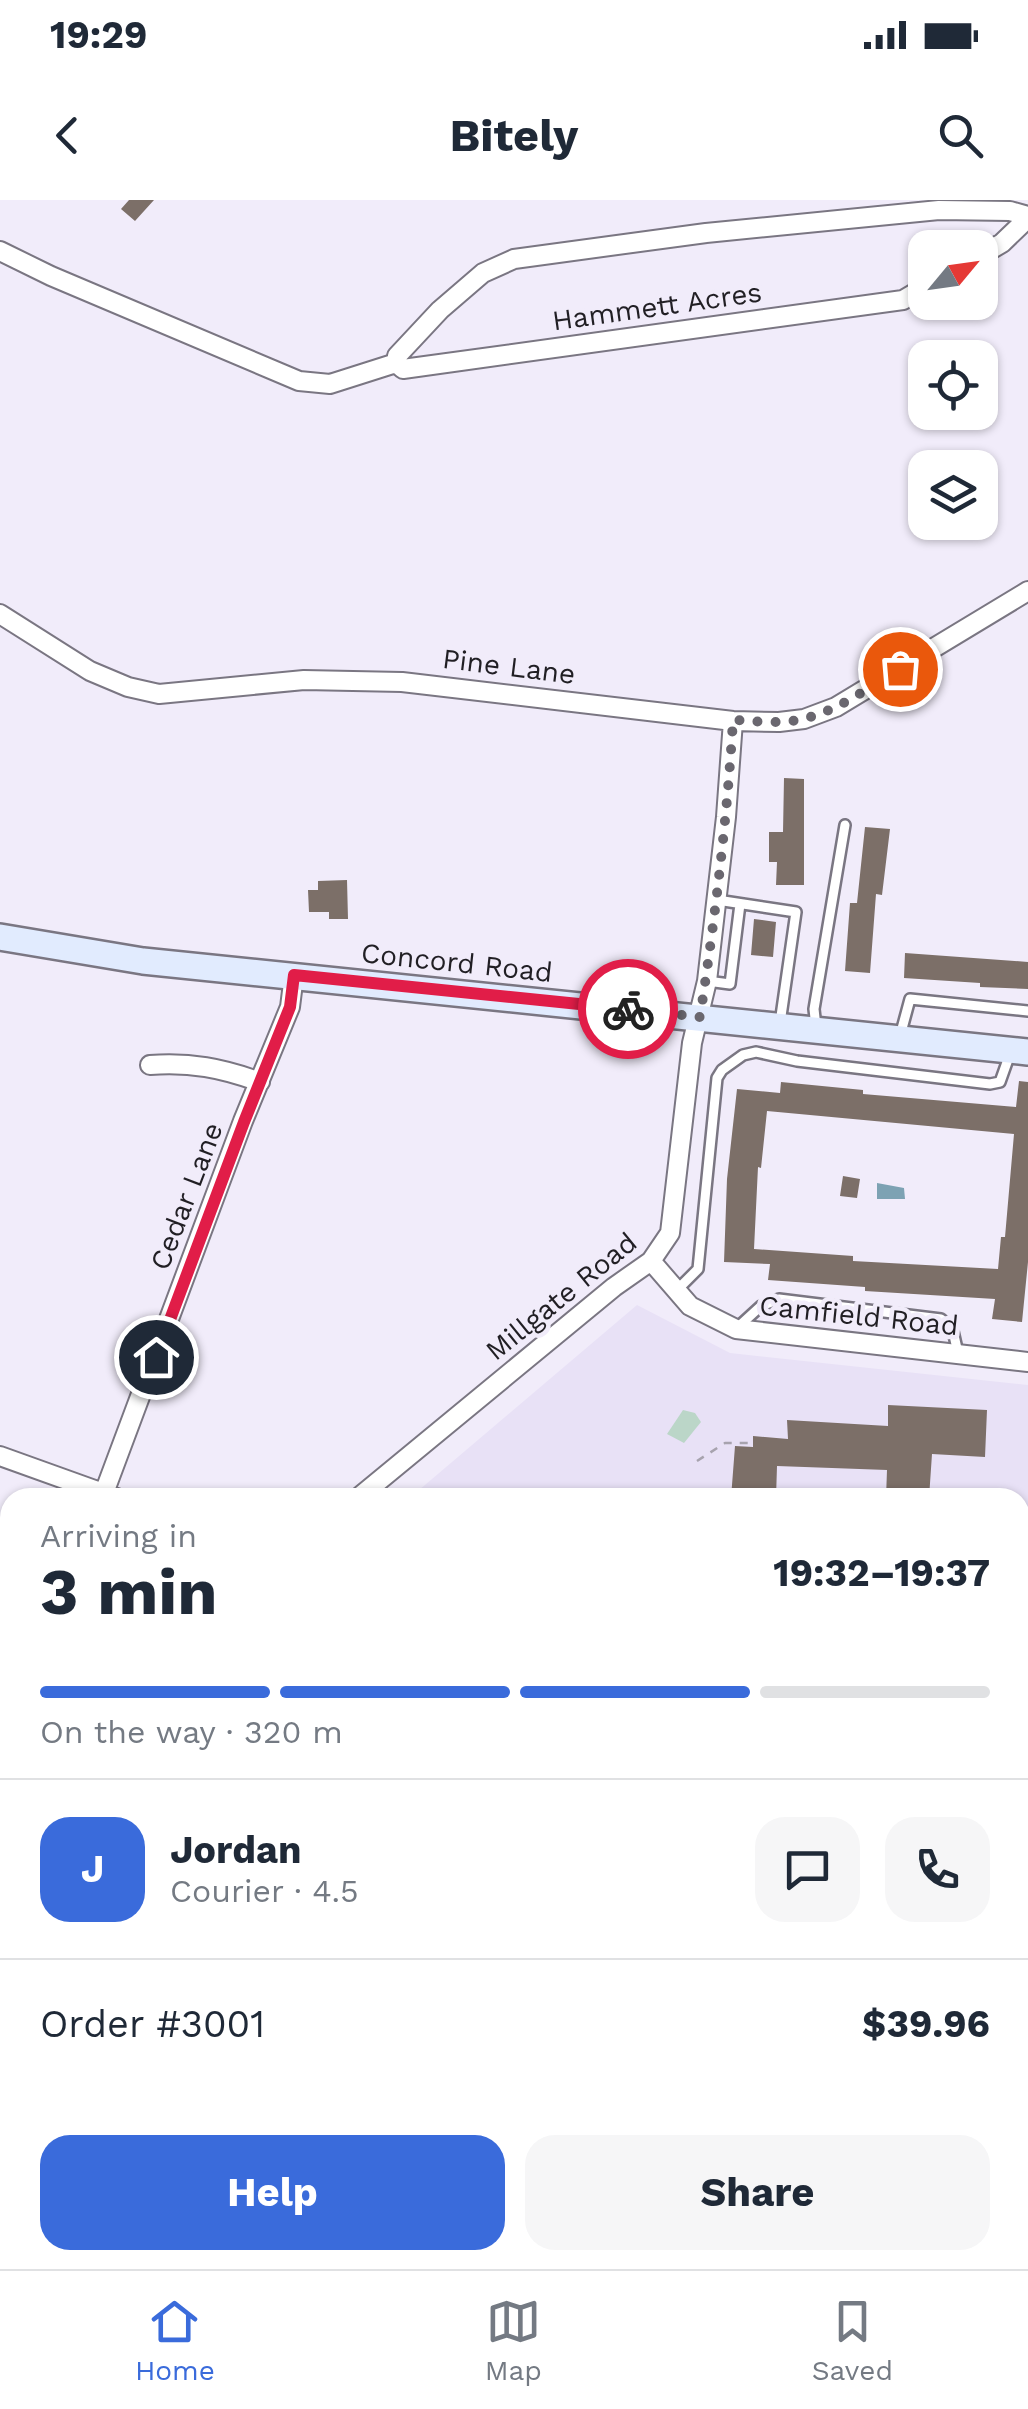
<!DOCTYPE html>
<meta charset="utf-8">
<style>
:root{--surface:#fff;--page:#f6f6f7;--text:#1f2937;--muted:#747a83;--line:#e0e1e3;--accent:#3a6bdb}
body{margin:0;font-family:"Work Sans",sans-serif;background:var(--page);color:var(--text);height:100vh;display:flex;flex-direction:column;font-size:38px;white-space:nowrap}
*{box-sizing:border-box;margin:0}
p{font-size:32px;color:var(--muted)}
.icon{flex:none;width:55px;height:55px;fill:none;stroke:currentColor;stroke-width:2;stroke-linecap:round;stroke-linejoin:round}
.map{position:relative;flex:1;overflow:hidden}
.panel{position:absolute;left:0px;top:1288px;width:1030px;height:782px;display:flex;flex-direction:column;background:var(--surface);border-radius:30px 30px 0 0;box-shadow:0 2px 8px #0004}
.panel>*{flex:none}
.needle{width:65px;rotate:61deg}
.controls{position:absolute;left:908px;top:30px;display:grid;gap:20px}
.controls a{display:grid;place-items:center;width:90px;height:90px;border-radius:20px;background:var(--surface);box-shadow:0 2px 8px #0004;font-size:50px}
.pin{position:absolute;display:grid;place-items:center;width:85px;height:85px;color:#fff;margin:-42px;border:5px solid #fff;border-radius:50%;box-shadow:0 2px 10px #0007}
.courier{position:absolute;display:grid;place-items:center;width:100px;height:100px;margin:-50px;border:8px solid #e11d48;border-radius:50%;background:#fff;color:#222;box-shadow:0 2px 12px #0007}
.overview em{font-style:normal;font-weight:700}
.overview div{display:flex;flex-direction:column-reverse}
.overview{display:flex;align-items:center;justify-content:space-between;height:170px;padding:0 40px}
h1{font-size:65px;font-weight:700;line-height:75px}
.bar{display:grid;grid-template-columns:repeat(4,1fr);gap:15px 10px;align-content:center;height:120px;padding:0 40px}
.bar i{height:12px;border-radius:8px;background:var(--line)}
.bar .on{background:var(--accent)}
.bar p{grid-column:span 4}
.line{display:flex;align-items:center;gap:25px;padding:0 40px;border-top:2px solid var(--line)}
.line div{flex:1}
.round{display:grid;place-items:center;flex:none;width:105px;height:105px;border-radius:30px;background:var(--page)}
.action{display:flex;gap:20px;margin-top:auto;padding:20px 40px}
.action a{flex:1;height:115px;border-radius:30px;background:var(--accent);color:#fff;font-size:40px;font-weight:700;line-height:115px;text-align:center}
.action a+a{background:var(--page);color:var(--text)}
.status{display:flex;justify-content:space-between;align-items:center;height:70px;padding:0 50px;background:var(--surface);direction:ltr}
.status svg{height:28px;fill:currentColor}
header{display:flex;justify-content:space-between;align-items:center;height:130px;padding:0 40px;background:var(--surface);font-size:45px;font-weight:700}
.tabs{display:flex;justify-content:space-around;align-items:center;height:140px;border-top:2px solid var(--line);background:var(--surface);font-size:28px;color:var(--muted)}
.tabs a{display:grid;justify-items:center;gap:5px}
.tabs .on{color:var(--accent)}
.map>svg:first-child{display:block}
.built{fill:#e8e1f6}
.green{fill:#bbd6c8}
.water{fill:#7da2b3}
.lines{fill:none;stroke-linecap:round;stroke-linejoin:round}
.stream{stroke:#7da2b3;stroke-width:5}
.building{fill:#7c6f68;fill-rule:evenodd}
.lane-casing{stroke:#7a7682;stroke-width:14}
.street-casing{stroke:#7a7682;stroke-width:22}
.secondary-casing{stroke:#7a7682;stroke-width:30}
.path{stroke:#a7a3ae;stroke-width:2.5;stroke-dasharray:8 8;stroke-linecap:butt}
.lane{stroke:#fff;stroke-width:9}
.street{stroke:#fff;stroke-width:18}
.secondary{stroke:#e1ebfe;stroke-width:25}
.done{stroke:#6a676f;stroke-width:10;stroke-dasharray:0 18}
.route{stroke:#e11d48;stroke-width:12}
.labels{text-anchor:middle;stroke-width:9;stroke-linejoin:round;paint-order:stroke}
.street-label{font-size:28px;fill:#211f24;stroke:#f1ecfa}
</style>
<div class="status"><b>19:29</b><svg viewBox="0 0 49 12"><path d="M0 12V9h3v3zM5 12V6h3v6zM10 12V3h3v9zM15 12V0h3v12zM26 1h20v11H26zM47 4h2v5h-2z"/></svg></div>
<header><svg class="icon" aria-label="back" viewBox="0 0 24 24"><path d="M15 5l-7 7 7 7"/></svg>Bitely<svg class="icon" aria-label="search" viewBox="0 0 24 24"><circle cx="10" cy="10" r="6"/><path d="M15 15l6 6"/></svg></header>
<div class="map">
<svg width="1028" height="2069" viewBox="0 0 1028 2069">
<rect width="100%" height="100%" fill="#f1ecfa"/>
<path class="built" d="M 637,1105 L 730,1153 L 1028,1185 L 1028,1553 L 1020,1557 L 1020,1298 L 412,1296 Z"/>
<path class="green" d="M 683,1210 L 695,1213 L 701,1222 L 684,1243 L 667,1234 Z"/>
<path class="water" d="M 877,983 L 904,988 L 905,999 L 877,999 Z"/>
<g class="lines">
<path class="stream" d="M 0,1492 L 10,1496
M 960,2060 L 974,2069"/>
</g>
<path class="building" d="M 129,0 L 154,0 L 135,21 L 121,9 Z
M 784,578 L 804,579 L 804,685 L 776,685 L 777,662 L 769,662 L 769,632 L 783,632 Z
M 865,627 L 890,629 L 882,695 L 876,694 L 870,773 L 845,771 L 850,703 L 857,703 Z
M 347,680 L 348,719 L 329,719 L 329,712 L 309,712 L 308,690 L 318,690 L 318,681 Z
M 754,719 L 776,722 L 773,757 L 751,755 Z
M 905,753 L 1028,762 L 1028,789 L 980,787 L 980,783 L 904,778 Z
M 1019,881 L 1028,882 L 1028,1062 L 1022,1122 L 992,1119 L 995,1099 L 865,1091 L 865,1087 L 768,1080 L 770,1064 L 724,1062 L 727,979 L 737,889 L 780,893 L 781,882 L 863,890 L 863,894 L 1016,907 ZM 767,911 L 1014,934 L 1005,1037 L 1001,1037 L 998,1069 L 853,1061 L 853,1056 L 754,1049 L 758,967 L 761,968 Z
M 843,976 L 860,979 L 857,998 L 840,996 Z
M 888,1205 L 987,1210 L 985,1257 L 932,1254 L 929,1298 L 886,1298 L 887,1270 L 777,1266 L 776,1298 L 731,1298 L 735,1246 L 753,1247 L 753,1236 L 788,1239 L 787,1220 L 888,1226 Z"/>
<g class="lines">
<defs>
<path id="lane" d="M 717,700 L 796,712 L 780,823
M 707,781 L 730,784 L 740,704
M 816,827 L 814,809 L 845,625
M 900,836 L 910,799 L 1028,811
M 677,1090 L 698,1069 L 717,878 L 722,870 L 743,855 L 756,852 L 797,861 L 990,884 L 1000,882 L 1011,851
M 738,1127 L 761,1106 L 779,1099 L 941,1119 L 953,1131 L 958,1153"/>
<path id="street" d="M 0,51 L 51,76 L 299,181 L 330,184 L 396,163
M 980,56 L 1002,43 L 1028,18
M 925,87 L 903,100 L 403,169 L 396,163 L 397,156 L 440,110 L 483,73 L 514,59 L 706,33 L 939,10 L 1010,11 L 1028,16
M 0,414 L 90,471 L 128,487 L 159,494 L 304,480 L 402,482 L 733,521 L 779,522 L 804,519 L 836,507 L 1028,391
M 150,865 C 190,862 222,868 260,882
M 651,1061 L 690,1106 L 736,1129 L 1028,1162
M 0,1256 L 117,1298
M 104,1293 L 243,921 L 290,807 L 294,775
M 358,1298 L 614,1087 L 651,1061 L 670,1033 L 692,843 L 707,781 L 726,617 L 733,521
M 1020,1587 L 1028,1580
M 0,1784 L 10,1759
M 1018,2060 L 1027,2069"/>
<path id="secondary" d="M 0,737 L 143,761 L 1028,852
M 1020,1913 L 1028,1909
M 645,2069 L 666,2060"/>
</defs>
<use href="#lane" class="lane-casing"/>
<use href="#street" class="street-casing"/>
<use href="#secondary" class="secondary-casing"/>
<path class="path" d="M 697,1261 L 725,1243 L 753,1243"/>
<use href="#lane" class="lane"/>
<use href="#street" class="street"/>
<use href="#secondary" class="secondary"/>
</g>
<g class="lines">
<path class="done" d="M 628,809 L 700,817 C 715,718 727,620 733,520 C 757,521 783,525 807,518 C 840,509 870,487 900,469"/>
<path class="route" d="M 156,1157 L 244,922 L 290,807 L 294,775 L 628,809"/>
</g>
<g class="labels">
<g class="street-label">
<text transform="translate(657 106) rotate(-8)" y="10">Hammett Acres</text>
<text transform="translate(509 466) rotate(7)" y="10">Pine Lane</text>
<text transform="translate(457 762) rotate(6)" y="10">Concord Road</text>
<text transform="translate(186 996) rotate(-69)" y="10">Cedar Lane</text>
<text transform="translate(561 1096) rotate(-39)" y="10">Millgate Road</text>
<text transform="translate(859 1115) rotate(6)" y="10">Camfield Road</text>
</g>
</g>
</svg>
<div class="controls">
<a><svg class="needle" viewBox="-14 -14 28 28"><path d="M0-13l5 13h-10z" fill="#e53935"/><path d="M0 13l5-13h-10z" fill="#747a83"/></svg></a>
<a><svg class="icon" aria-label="locate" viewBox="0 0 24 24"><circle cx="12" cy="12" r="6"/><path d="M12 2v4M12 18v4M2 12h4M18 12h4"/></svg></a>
<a><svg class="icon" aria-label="layers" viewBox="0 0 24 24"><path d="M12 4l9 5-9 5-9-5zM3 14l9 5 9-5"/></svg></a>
</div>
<div class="pin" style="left:900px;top:469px;background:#ea580c"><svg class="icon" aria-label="bag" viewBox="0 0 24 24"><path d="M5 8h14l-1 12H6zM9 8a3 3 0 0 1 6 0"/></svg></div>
<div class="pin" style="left:156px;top:1157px;background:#1f2937"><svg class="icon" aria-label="home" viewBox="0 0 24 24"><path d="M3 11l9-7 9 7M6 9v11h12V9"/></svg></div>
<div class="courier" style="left:628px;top:809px"><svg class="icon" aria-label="bike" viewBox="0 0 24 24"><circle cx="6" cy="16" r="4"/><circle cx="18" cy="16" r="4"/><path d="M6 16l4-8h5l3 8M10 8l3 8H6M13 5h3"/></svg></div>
<section class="panel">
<div class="overview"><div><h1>3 min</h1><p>Arriving in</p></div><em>19:32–19:37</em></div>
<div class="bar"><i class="on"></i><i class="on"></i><i class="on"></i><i></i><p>On the way · 320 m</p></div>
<div class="line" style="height:180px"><b class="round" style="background:var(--accent);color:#fff">J</b><div><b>Jordan</b><p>Courier · 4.5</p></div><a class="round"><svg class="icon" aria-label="chat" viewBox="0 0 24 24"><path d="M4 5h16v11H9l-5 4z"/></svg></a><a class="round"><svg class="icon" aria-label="phone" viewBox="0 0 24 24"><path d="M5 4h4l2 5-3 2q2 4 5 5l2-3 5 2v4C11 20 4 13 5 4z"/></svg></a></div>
<div class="line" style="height:130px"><div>Order #3001</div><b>$39.96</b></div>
<div class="action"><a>Help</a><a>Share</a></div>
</section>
</div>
<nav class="tabs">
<a class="on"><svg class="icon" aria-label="home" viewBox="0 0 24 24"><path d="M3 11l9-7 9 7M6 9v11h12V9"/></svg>Home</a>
<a><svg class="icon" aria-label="map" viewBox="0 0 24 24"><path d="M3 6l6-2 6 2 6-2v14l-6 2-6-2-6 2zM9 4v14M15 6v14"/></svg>Map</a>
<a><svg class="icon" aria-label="saved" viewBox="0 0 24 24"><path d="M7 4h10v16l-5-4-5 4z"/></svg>Saved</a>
</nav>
